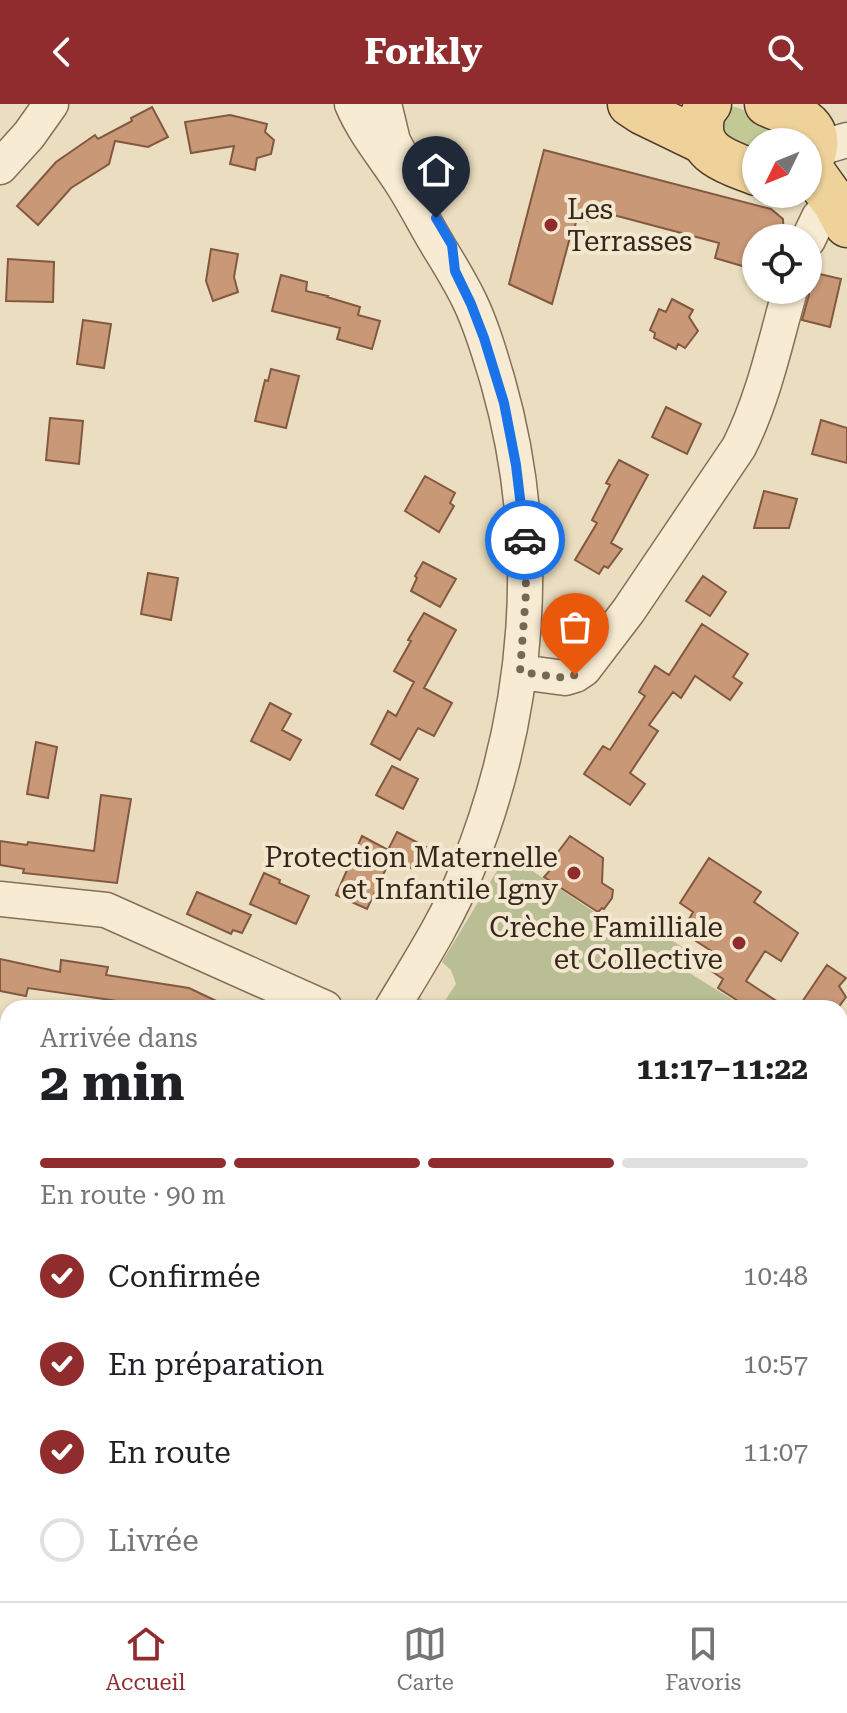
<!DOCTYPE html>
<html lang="fr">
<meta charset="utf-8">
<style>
:root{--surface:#fff;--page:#f2f2f2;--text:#202124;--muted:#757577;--line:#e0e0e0;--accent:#902c2e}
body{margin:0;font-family:"Roboto Serif",serif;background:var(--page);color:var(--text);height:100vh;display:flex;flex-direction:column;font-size:30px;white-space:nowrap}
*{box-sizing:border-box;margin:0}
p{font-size:26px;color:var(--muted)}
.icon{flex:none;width:44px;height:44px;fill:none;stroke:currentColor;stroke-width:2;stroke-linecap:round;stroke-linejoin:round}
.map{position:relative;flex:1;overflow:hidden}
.details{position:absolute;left:0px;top:896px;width:848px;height:602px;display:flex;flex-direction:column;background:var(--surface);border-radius:24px 24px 0 0;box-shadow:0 2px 6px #0004}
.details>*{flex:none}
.needle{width:52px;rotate:227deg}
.buttons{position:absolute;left:742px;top:24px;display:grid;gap:16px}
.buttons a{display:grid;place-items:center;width:80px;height:80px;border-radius:50%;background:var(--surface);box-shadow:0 2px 6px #0004;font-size:40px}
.pin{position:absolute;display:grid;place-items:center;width:68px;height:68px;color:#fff;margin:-82px -34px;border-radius:50% 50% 50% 0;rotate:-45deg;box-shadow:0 0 8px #0007}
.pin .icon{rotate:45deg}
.courier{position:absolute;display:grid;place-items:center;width:80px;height:80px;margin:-40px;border:6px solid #1a73e8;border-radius:50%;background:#fff;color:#222;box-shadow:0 2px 10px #0007}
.head em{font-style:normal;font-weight:700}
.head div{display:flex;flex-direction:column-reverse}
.head{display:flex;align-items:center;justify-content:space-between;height:136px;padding:0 40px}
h1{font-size:52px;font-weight:700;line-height:60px}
.bar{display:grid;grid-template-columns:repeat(4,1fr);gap:12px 8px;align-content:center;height:96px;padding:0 40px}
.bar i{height:10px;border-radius:6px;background:var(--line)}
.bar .current{background:var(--accent)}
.bar p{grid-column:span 4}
ol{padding:0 40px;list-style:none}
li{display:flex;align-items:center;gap:24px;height:88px}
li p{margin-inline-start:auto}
li .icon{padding:8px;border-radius:50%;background:var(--accent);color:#fff;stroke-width:4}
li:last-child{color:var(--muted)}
li i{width:44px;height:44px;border:4px solid var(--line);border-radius:50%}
header{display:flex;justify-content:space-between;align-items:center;height:104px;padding:0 40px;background:var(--accent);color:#fff;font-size:36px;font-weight:700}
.tabs{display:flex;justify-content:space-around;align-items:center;height:112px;border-top:2px solid var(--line);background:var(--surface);font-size:22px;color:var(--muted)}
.tabs a{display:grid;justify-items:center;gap:4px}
.tabs .current{color:var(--accent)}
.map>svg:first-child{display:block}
.green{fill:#c3c995}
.cemetery{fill:#b9be94}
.building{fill:#c89877;stroke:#825940;stroke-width:2}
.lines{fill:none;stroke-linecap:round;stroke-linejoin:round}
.minor-casing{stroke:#846f59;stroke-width:37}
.major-casing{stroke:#513d2d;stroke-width:47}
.minor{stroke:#f7ebd3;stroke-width:34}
.major{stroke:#eed299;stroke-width:44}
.done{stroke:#746856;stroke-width:8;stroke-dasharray:0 14.4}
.route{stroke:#1a73e8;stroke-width:10}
.poi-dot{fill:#902c2e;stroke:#f3e8cf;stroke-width:3}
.labels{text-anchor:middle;stroke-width:8;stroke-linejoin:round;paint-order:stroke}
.poi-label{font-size:28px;fill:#34281d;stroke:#f3e8cf;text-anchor:end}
</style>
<header><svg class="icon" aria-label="back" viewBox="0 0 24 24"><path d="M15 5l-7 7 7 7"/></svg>Forkly<svg class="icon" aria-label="search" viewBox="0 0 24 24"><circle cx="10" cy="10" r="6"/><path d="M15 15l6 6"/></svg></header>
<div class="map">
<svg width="847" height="1497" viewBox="0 0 847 1497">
<rect width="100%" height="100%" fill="#ebdec0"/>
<path class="green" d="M 730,3 L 736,3 L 791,25 L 799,38 L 756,38 L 756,51 L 722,37 L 715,21 Z"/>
<path class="cemetery" d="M 507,750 L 638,837 L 649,822 L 684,844 L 675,860 L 746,904 L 414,904 L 420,894 L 431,900 L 444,898 L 456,880 L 451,866 L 442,858 Z"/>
<path class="building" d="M 152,3 L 168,33 L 148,43 L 115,37 L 109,60 L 71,84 L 38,121 L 17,102 L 56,58 L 95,31 L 98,35 L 132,17 L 131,14 Z
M 230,11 L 267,20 L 265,28 L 274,36 L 271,50 L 257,54 L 255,66 L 230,60 L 234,42 L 191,49 L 185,18 Z
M 544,46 L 771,105 L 783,115 L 784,134 L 756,134 L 756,156 L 752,154 L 749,164 L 715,154 L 719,139 L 591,105 L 588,117 L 577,114 L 574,126 L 572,126 L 552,200 L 509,180 Z
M 211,145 L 238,150 L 234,173 L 238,188 L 213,197 L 206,177 Z
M 8,155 L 54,158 L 53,198 L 6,197 Z
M 811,168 L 841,175 L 830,223 L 802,216 L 809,191 L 808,179 Z
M 281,171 L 307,178 L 306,187 L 328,192 L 327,193 L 360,203 L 358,211 L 380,217 L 372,245 L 337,235 L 340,224 L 272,207 Z
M 672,195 L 693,206 L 689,213 L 698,227 L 685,244 L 678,240 L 676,245 L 654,234 L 655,229 L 650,226 L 659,205 L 666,208 Z
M 83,216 L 111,220 L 104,264 L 77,260 Z
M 271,265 L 299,272 L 286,324 L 255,317 L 265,276 L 268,277 Z
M 666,303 L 701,320 L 687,350 L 652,333 Z
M 50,314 L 83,317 L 79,360 L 46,356 Z
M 821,316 L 847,324 L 847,359 L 812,350 Z
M 619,356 L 648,371 L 611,439 L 622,445 L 608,464 L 604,462 L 599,470 L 575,456 L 597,419 L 592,416 L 610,381 L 606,379 Z
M 425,372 L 455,389 L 450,399 L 454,402 L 439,428 L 405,407 Z
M 764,387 L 797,395 L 789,424 L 754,424 Z
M 423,458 L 456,475 L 440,503 L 411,487 L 417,474 L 415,472 Z
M 148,469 L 178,474 L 171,516 L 141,510 Z
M 703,472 L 726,488 L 710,512 L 686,497 Z
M 424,509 L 456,526 L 424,584 L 452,599 L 434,632 L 418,624 L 400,656 L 371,640 L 388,607 L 396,612 L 414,578 L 394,567 L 411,537 L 408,536 Z
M 702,520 L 748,550 L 733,573 L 742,579 L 730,596 L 695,572 L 681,594 L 673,588 L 649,621 L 658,627 L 630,669 L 645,680 L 630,701 L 584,670 L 603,642 L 610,646 L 645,592 L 639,588 L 655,562 L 669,571 Z
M 270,599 L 291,610 L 282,626 L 301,636 L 290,656 L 251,637 Z
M 36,638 L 57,643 L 48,694 L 27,690 Z
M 392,662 L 418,675 L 403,705 L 376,691 Z
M 101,691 L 131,695 L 117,779 L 23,769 L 24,765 L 0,761 L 0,737 L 27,741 L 28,738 L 94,747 Z
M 397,728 L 426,743 L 415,766 L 391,754 L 367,805 L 336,791 L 362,732 L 388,746 Z
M 570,732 L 603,754 L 602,779 L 613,786 L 612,794 L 604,805 L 602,804 L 598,808 L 544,773 L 553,763 L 549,760 Z
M 709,754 L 761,788 L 754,798 L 798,829 L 781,857 L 765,847 L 746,877 L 787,904 L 749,904 L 718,884 L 723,875 L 710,866 L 719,852 L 682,828 L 693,808 L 680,799 Z
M 264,769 L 280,776 L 279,779 L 309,792 L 296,820 L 250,800 Z
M 197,788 L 251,811 L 242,829 L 233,826 L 231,830 L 187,810 Z
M 0,855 L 60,868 L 61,856 L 108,863 L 106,871 L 189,884 L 231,904 L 124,904 L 125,898 L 28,884 L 26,892 L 0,887 Z
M 827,861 L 846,874 L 839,882 L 846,893 L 838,904 L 798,904 Z"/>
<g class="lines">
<defs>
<path id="minor" d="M 352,0 C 363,26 381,48 397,72 C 413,95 425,121 440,145 C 451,163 461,179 470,198 C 482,223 490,251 498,278 C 544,440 530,610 467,766 C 448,814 419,859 392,904
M 384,0 L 393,37 L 403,56
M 816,45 L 847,36
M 0,63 L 29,31 L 51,0
M 808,136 L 819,113
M 520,568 L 565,574 L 575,571 L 584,565 L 629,506 L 739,343 C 764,293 775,239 790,186
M 0,795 L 106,806 L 325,904
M 44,1497 L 48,1490"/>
<path id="major" d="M 630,0 L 642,8 L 704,38
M 709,0 C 703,7 701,13 701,23 C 700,52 734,60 756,69
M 767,0 C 802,15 829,21 808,64
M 809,63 L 835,99 L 847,121
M 840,1216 L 847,1199
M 840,1311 L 847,1304
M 729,1497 L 731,1490"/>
</defs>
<use href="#minor" class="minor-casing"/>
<use href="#major" class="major-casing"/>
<use href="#minor" class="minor"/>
<use href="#major" class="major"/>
</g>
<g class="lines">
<path class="done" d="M 525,436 L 526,489 L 520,568 L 565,574 L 575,571"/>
<path class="route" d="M 436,114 L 452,141 L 455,167 L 471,200 L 484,234 L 504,299 L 516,361 L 525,436"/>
</g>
<g class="poi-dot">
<circle cx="551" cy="121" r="8"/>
<circle cx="574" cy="769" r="8"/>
<circle cx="739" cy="839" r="8"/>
</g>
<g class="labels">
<g class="poi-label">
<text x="567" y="115" text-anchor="start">Les<tspan x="567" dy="32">Terrasses</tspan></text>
<text x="558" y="763">Protection Maternelle<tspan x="558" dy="32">et Infantile Igny</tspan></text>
<text x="723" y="833">Crèche Familliale<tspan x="723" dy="32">et Collective</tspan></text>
</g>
</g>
</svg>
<div class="buttons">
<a><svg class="needle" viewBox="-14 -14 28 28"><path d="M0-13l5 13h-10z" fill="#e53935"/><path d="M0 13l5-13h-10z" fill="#757577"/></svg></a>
<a><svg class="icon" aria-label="locate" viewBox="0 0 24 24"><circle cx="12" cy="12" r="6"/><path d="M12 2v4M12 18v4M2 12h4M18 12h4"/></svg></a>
</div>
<div class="pin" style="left:575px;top:571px;background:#ea580c"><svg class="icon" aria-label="bag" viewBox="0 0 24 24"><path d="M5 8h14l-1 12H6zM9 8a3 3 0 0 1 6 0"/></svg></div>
<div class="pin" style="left:436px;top:114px;background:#1f2937"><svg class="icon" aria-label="home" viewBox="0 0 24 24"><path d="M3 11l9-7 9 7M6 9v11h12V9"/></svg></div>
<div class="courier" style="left:525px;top:436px"><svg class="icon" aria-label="car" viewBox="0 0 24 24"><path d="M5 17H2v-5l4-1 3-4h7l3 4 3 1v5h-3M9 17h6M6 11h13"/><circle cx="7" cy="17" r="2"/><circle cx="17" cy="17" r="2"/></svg></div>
<section class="details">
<div class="head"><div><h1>2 min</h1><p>Arrivée dans</p></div><em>11:17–11:22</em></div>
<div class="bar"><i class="current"></i><i class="current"></i><i class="current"></i><i></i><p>En route · 90 m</p></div>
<ol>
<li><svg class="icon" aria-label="check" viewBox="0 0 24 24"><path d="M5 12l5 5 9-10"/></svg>Confirmée<p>10:48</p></li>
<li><svg class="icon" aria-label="check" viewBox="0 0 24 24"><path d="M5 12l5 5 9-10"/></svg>En préparation<p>10:57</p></li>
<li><svg class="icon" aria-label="check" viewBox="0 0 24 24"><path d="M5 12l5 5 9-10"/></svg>En route<p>11:07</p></li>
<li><i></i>Livrée</li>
</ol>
</section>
</div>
<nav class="tabs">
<a class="current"><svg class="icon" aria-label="home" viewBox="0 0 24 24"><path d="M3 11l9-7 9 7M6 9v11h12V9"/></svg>Accueil</a>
<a><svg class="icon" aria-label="map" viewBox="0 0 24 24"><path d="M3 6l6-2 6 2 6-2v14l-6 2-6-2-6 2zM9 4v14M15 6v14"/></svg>Carte</a>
<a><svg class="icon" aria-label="saved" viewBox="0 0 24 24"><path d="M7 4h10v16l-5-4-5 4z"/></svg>Favoris</a>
</nav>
